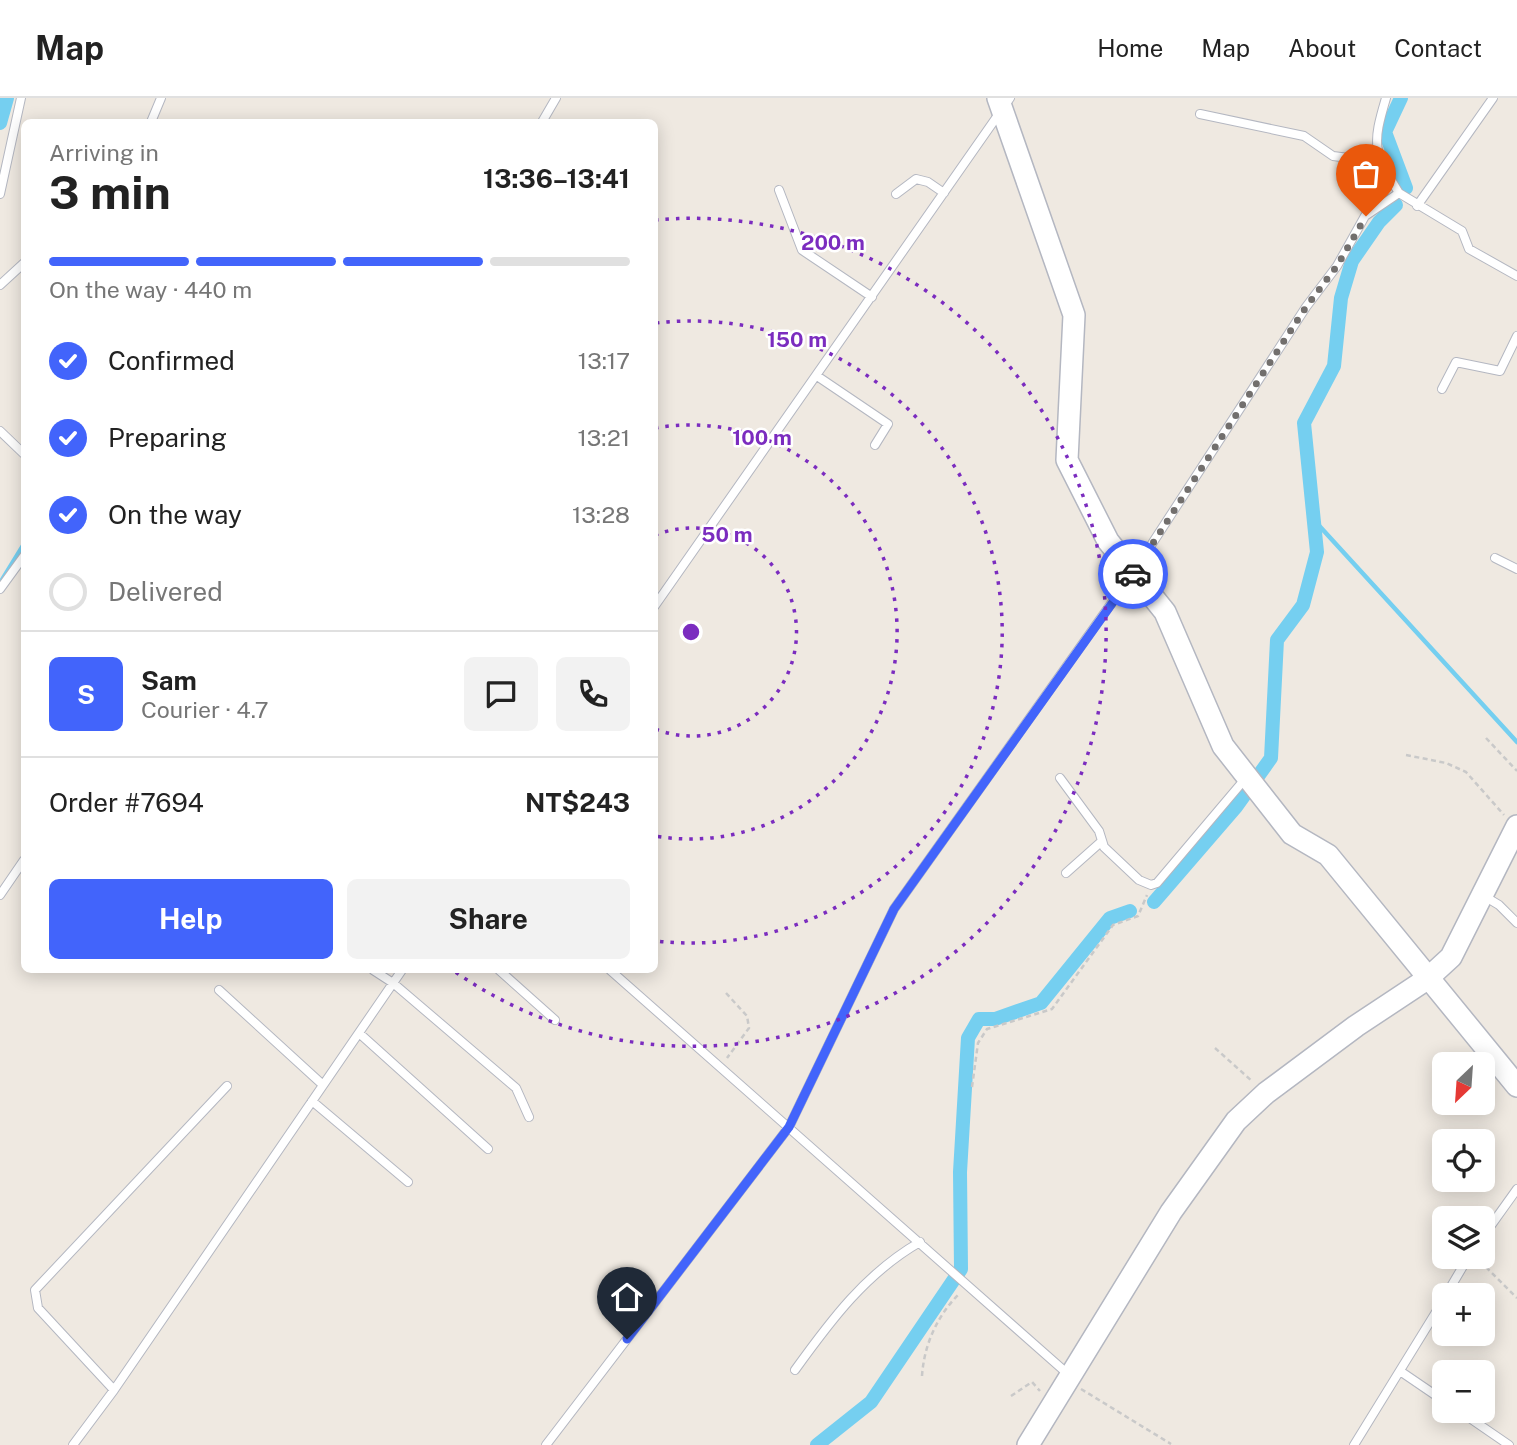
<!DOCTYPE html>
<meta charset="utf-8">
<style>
:root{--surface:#fff;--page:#f2f2f2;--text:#222;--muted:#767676;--line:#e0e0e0;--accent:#4264fb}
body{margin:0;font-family:"Public Sans",sans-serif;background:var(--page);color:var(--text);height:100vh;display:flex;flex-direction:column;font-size:26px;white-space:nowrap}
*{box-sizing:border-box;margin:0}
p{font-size:23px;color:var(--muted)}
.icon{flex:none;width:38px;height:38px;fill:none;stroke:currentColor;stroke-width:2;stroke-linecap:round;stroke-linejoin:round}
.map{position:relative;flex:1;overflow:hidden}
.side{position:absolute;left:21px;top:21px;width:637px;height:854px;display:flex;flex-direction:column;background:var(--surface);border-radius:10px;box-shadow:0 4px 18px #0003}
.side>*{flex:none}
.needle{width:46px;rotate:205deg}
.fabs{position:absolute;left:1432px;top:954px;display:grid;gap:14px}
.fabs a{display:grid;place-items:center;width:63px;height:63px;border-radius:10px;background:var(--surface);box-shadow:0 4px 18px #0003;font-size:35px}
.pin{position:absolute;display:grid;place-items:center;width:60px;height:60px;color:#fff;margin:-72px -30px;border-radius:50% 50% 50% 0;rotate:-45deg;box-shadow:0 0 7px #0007}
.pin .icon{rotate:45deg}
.courier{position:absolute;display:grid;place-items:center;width:70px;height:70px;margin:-35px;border:5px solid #4264fb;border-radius:50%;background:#fff;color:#222;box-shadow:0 2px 9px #0007}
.summary em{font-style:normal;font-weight:700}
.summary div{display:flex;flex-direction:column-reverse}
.summary{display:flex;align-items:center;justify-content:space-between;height:119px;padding:0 28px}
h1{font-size:46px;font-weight:700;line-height:52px}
.bar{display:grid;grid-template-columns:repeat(4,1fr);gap:10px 7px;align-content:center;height:84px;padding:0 28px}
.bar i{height:9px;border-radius:5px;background:var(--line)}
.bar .on{background:var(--accent)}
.bar p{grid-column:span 4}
.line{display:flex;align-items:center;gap:18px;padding:0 28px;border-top:2px solid var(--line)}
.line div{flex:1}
.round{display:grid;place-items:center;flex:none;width:74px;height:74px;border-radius:10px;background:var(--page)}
ol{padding:0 28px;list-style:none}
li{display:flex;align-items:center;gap:21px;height:77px}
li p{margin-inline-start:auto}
li .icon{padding:7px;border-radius:50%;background:var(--accent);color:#fff;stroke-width:4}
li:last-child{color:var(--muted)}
li i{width:38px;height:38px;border:4px solid var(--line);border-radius:50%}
.button{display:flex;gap:14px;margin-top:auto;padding:14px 28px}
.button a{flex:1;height:80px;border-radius:10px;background:var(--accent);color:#fff;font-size:28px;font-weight:700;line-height:80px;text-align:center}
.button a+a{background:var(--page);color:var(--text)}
header{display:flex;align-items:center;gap:42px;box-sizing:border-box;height:98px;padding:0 35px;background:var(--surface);border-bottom:2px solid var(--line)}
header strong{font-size:33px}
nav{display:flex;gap:38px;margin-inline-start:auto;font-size:24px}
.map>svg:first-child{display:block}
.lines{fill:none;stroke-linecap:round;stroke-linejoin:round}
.stream{stroke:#75cff0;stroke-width:4.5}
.canal{stroke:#75cff0;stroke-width:14}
.lane-casing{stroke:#b4b7c1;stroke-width:10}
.secondary-casing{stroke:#b4b7c1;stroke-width:24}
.path{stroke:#c9c9c9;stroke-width:2.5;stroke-dasharray:5 3.5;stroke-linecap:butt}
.lane{stroke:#fff;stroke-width:8}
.secondary{stroke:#fff;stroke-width:21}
.done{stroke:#726f6d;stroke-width:7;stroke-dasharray:0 12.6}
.route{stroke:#4264fb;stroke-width:9}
.ring{fill:none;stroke:#7b2cbf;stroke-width:3.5;stroke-dasharray:3.5 7}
.centre{fill:#7b2cbf;stroke:#fff;stroke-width:3.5}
.ring-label{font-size:21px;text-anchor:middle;font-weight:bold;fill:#7b2cbf;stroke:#fff;stroke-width:5;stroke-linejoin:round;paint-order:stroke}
</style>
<header>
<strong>Map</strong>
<nav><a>Home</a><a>Map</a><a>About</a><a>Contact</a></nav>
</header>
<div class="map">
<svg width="1517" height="1347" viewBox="0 0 1517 1347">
<rect width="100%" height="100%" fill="#efe9e1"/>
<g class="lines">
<path class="stream" d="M 1313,421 L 1517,644
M 0,485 L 24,446"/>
<path class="canal" d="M 1401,0 L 1385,34 L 1406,90
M 0,25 L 7,0
M 1154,804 L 1236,709 L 1271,660 L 1277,542 L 1303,507 L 1317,454 L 1304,325 L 1334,268 L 1341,200 L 1352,163 L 1379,124 L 1396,107
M 817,1347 L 871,1304 L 961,1171 L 960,1074 L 968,940 L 979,921 L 995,921 L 1041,905 L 1110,820 L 1130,813"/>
<defs>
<path id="lane" d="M 1386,0 C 1372,47 1373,53 1399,95
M 1200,16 L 1304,38 L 1333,58 L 1380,64
M 151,24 L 161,0
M 542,24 L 556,0
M 779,92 L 802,152 L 872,199
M 0,96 L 21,0
M 896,96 L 916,81 L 928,84 L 944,95
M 1417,108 L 1493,0
M 0,187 L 24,165
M 817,278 L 888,326 L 875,347
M 1442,291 L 1456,264 L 1500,273 L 1517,238
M 0,333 L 24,356
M 1495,460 L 1517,471
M 0,491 L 24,458
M 654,509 L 1010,0
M 1060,680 L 1099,733 L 1104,749 L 1139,782 L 1151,787 L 1157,785 L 1245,681
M 1066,775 L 1102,743
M 0,797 L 24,762
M 1484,798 L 1499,807 L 1517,825
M 373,872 L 393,885 L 516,990 L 529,1019
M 499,872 L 555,922
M 610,872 L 1069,1277
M 219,892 L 323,987
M 359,935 L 488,1051
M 312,1003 L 408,1084
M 1482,1140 L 1517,1091
M 1446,1197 L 1469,1158
M 795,1272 C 831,1222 866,1175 920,1144
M 1400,1273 L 1444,1303
M 114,1292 L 38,1210 L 35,1192 L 227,988
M 1458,1312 L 1509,1347
M 73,1347 L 114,1292 L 402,872
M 546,1347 L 789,1029 L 894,811 L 1133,475 L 1306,209 L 1337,168 L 1365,118 L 1399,95 L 1462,133 L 1469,151 L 1517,178
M 1354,1347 L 1444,1201"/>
<path id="secondary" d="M 998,0 L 1074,217 L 1067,362 L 1108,443 L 1165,514 L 1223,648 L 1292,736 L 1328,757 L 1517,988
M 1028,1347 L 1171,1114 L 1236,1023 L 1266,995 L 1356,928 L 1427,881 L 1451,859 L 1517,728"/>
</defs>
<use href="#lane" class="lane-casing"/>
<use href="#secondary" class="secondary-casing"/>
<path class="path" d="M 1486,640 L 1517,673
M 1406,657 L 1446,665 L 1466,674 L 1504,717
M 726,895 L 747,918 L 749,930 L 727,960
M 1215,950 L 1253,984
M 972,989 L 978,945 L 987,931 L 1052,911 L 1113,827 L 1138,818 L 1147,797
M 1480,1163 L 1517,1200
M 922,1278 C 924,1247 937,1218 959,1196
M 1081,1291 L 1171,1346
M 1011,1298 L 1032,1284 L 1040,1293"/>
<use href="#lane" class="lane"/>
<use href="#secondary" class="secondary"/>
</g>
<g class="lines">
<path class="done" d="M 1133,476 L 1306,209 L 1337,168 L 1366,118"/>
<path class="route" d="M 627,1241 L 789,1029 L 894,811 L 1133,476"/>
</g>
<g class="ring">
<path d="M655 437A104 104 0 1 1 655 631"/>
<path d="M655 330A207 207 0 1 1 655 738"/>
<path d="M656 225A311 311 0 1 1 656 843"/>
<path d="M655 122A414 414 0 1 1 454 873"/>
</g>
<circle cx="691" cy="534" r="10" class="centre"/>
<g class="ring-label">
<text x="833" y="152">200 m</text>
<text x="797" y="249">150 m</text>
<text x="762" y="347">100 m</text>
<text x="727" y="444">50 m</text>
</g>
</svg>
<div class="fabs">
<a><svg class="needle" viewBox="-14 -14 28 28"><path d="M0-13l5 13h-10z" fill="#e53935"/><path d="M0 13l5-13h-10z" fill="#767676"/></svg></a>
<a><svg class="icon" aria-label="locate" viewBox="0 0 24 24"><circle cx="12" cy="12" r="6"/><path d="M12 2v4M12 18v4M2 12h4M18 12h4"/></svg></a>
<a><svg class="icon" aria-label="layers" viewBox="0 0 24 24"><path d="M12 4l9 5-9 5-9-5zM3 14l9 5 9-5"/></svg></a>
<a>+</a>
<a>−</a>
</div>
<div class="pin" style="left:1366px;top:118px;background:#ea580c"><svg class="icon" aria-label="bag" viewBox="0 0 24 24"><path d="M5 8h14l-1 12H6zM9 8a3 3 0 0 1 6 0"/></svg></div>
<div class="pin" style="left:627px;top:1241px;background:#1f2937"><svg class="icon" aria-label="home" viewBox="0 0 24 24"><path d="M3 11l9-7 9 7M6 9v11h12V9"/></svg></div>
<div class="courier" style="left:1133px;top:476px"><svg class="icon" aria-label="car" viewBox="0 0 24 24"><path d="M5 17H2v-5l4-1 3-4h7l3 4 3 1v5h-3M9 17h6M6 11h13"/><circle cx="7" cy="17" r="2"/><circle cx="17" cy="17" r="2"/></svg></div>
<section class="side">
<div class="summary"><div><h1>3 min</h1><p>Arriving in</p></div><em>13:36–13:41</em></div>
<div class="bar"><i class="on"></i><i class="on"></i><i class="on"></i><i></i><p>On the way · 440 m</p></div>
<ol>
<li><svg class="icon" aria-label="check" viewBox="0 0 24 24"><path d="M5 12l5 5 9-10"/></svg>Confirmed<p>13:17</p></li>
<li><svg class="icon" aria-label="check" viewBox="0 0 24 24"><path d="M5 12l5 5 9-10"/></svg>Preparing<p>13:21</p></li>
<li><svg class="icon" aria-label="check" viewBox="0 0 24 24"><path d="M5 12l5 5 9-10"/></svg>On the way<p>13:28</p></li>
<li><i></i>Delivered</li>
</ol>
<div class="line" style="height:126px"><b class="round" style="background:var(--accent);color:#fff">S</b><div><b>Sam</b><p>Courier · 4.7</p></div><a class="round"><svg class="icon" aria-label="chat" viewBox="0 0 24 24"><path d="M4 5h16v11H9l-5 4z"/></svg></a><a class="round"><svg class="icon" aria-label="phone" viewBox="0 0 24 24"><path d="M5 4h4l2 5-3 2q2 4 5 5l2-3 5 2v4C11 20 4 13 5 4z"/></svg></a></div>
<div class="line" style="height:91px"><div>Order #7694</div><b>NT$243</b></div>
<div class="button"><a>Help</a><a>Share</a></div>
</section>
</div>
